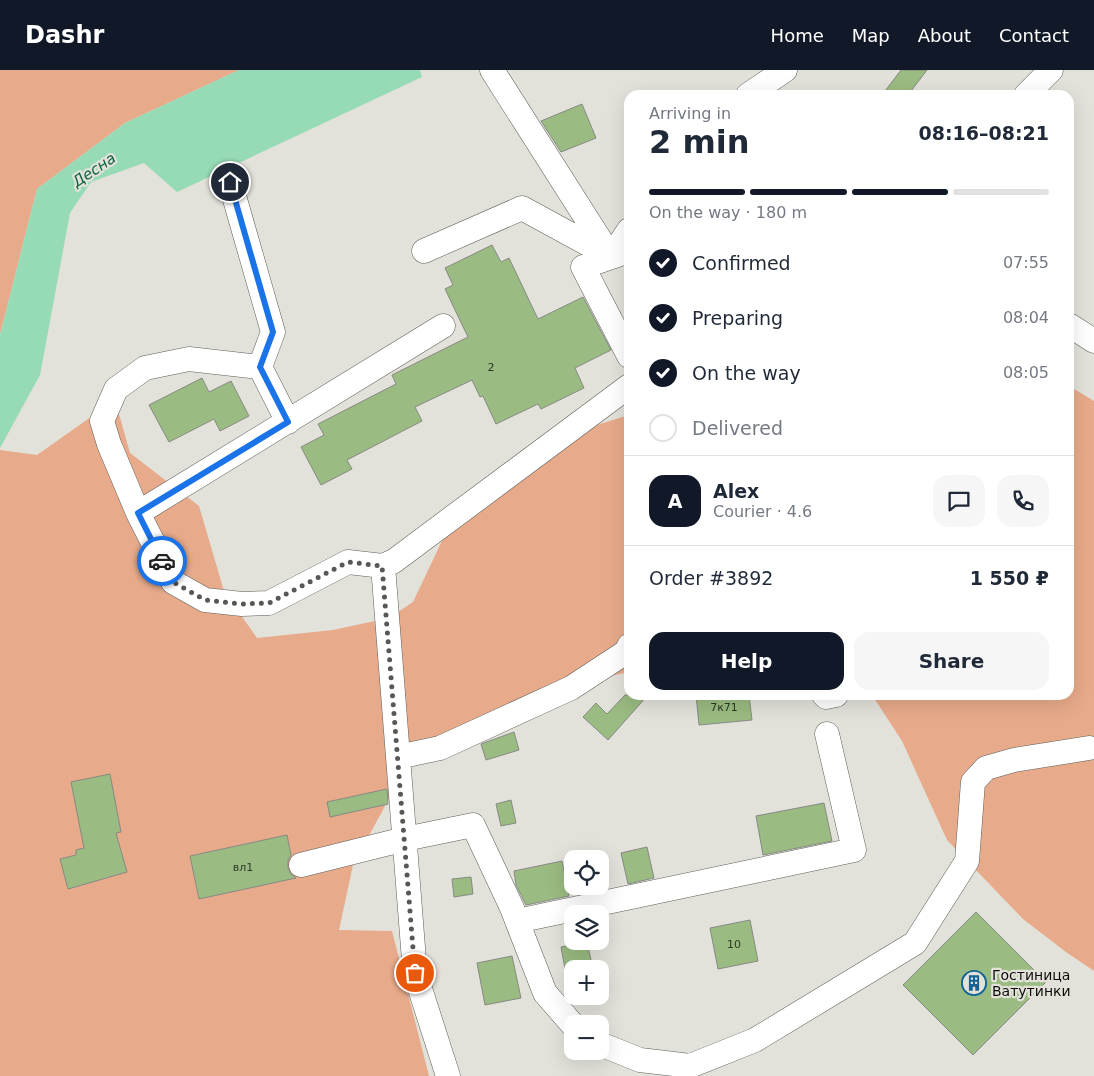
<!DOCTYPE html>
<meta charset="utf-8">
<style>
:root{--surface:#fff;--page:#f6f6f7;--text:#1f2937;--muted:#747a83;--line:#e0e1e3;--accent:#111827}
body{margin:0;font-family:"DejaVu Sans",sans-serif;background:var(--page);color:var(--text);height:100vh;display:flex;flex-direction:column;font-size:19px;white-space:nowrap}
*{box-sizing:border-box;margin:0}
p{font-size:16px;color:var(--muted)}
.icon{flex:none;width:28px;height:28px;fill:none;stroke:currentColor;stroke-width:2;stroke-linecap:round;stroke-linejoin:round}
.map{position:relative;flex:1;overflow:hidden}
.sheet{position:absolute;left:624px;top:20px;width:450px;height:610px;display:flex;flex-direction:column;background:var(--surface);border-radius:15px;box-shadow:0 5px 20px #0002}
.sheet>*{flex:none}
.controls{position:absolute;left:564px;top:780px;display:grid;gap:10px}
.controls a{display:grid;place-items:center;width:45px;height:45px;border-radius:10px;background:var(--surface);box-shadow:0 5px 20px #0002;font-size:25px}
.pin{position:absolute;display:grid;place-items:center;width:42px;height:42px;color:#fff;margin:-21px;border:2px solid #fff;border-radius:50%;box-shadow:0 1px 5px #0007}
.courier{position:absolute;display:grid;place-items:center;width:50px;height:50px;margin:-25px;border:4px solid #1a73e8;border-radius:50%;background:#fff;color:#222;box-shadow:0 1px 6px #0007}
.headline em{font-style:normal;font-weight:700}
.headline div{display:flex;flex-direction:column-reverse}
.headline{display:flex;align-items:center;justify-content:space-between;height:85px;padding:0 25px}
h1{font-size:32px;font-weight:700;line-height:38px}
.bar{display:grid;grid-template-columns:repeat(4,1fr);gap:8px 5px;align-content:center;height:60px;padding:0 25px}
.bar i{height:6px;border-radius:4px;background:var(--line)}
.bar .current{background:var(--accent)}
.bar p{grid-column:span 4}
.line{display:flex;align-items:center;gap:12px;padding:0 25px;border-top:1px solid var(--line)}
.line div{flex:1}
.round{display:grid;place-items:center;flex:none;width:52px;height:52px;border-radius:15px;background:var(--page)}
ol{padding:0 25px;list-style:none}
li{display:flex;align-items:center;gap:15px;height:55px}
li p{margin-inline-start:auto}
li .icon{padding:5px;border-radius:50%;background:var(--accent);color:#fff;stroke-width:4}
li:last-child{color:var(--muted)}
li i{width:28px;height:28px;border:2px solid var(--line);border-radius:50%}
.cta{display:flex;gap:10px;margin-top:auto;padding:10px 25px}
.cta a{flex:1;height:58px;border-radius:15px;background:var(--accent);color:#fff;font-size:20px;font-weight:700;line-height:58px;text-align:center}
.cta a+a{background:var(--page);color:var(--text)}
header{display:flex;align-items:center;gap:30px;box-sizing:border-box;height:70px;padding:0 25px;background:var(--accent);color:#fff}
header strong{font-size:24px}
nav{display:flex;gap:28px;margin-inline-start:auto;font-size:18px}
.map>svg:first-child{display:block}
.green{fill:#e7aa8a}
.water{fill:#96dbb6}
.building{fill:#9abb81;stroke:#878a84}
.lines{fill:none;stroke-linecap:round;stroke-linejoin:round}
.minor-casing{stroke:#5d5d57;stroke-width:25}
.minor{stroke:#fff;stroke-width:24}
.done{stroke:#585753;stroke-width:5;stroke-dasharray:0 9}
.route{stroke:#1a73e8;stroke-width:6}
.labels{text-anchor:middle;stroke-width:4.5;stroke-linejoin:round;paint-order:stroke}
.number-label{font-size:11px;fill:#303828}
.poi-label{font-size:14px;fill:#0d0c0a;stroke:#e2e1da;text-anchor:start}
.water-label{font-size:15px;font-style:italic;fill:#106341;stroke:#e2e1da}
</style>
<header>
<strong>Dashr</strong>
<nav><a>Home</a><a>Map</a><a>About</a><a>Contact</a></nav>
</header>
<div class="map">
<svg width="1094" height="1006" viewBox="0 0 1094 1006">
<rect width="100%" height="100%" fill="#e2e1da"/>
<path class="green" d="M 0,0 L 239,0 L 125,53 L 37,119 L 0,265 Z
M 1069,316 L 1094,331 L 1094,901 L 1066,882 L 1023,849 L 947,770 L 902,671 L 872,625 L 1069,625 Z
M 115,330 L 130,383 L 199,436 L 224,521 L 257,568 L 333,560 L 389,548 L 413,532 L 449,456 L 561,366 L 629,345 L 629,602 L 532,623 L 409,692 L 353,795 L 339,860 L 392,861 L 429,1006 L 0,1006 L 0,380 L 37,385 Z"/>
<path class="water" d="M 239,0 L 420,0 L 422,7 L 177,122 L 144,93 L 91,112 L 70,143 L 40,305 L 0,378 L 0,265 L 37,119 L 125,53 Z"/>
<path class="building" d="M 901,0 L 927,0 L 908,25 L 882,25 Z
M 582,34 L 596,68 L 561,82 L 541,51 Z
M 492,175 L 501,192 L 509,188 L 538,249 L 583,227 L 611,280 L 575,298 L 584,318 L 541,339 L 538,334 L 496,354 L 483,326 L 480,327 L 472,310 L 415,337 L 422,351 L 347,390 L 352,399 L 321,415 L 301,377 L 324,365 L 318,354 L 396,314 L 392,305 L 468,267 L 445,219 L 453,215 L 445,198 Z
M 202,308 L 209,322 L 231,311 L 249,346 L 220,361 L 214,349 L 169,372 L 149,335 Z
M 625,625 L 648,625 L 608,670 L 583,647 L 596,633 L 607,644 Z
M 696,625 L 749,625 L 752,650 L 699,655 Z
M 514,662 L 519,680 L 486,690 L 481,674 Z
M 110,704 L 121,762 L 116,763 L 127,802 L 68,819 L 60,789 L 76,785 L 76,780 L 84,778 L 71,712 Z
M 387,719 L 388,734 L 330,747 L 327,732 Z
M 511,730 L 516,753 L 501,756 L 496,734 Z
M 824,733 L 832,771 L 763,785 L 756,746 Z
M 287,765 L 291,785 L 288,791 L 288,798 L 291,804 L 296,808 L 199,829 L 190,786 Z
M 647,777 L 654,808 L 628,814 L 621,783 Z
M 562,791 L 569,826 L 526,835 L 516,815 L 514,801 Z
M 471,807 L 473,824 L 454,827 L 452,809 Z
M 976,842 L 1046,912 L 973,985 L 903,915 Z
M 750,850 L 758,891 L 718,899 L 710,858 Z
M 587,872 L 593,899 L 565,899 L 561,877 Z
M 512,886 L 521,928 L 485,935 L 477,893 Z"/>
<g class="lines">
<defs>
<path id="minor" d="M 492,0 L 611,187
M 748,25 L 785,0
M 1026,25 L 1051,0
M 230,112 L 273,262 L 260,297 L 288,352
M 424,181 L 522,138 L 610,186
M 629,181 L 583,197 L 629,286
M 611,187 L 629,160
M 1069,255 L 1094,271
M 138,443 L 109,374 L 102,351 L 116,319 L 145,298 L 189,289 L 260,297
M 383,496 L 348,492 L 269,533 L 242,534 L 205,530 L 173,512 L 138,443 L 443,256
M 824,625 L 826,627 L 836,625
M 398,687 L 440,678 L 571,618 L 626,582 L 629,576
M 301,795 L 405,769 L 473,755 L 512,838 L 545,923 L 572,954
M 517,851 L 854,780 L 827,664
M 600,974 L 640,990 L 690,996 L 755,970 L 915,873 L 967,791 L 973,712 L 986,698 L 1014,690 L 1089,678
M 448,1006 L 415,903 L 383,496 L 394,491 L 629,316"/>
</defs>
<use href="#minor" class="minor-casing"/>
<use href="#minor" class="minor"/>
</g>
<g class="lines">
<path class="done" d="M 162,491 L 173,512 L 205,530 L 242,534 L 269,533 L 348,492 L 382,496 L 415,903"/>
<path class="route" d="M 162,491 L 138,443 L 288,352 L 260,297 L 273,262 L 230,112"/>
</g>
<defs>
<symbol id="building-ring" viewBox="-11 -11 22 22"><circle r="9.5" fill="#e2e1da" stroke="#136395" stroke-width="1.5"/><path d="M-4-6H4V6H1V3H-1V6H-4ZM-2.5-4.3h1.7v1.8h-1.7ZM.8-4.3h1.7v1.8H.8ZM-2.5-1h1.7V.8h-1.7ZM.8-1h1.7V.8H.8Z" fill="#136395"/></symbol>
</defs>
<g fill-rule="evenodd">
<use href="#building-ring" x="960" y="899" width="28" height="28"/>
</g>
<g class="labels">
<g class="number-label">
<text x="491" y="301">2</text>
<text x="724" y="641">7к71</text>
<text x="243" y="801">вл1</text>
<text x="734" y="878">10</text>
</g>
<g class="poi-label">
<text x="992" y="910">Гостиница<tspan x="992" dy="16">Ватутинки</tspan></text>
</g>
<g class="water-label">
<text transform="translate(94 100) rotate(-34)" y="5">Десна</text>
</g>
</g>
</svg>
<div class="controls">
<a><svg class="icon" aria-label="locate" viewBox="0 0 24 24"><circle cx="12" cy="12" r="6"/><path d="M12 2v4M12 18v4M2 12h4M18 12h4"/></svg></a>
<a><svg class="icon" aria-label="layers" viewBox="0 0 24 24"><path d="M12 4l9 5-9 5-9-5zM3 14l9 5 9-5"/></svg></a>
<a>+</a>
<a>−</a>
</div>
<div class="pin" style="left:415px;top:903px;background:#ea580c"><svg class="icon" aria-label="bag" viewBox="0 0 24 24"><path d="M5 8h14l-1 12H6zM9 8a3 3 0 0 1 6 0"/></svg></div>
<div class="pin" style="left:230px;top:112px;background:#1f2937"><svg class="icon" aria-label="home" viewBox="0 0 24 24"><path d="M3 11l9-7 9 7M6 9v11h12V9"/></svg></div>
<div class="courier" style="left:162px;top:491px"><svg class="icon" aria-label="car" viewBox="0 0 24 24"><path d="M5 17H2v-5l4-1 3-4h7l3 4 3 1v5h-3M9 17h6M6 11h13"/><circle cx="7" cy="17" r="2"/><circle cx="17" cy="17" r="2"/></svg></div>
<section class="sheet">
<div class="headline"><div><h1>2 min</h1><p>Arriving in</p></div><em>08:16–08:21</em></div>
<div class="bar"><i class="current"></i><i class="current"></i><i class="current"></i><i></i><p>On the way · 180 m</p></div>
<ol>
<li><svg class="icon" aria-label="check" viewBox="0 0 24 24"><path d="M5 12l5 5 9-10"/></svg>Confirmed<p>07:55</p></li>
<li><svg class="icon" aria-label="check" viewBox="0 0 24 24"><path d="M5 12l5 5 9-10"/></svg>Preparing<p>08:04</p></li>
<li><svg class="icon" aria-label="check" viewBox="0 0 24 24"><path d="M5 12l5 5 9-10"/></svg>On the way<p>08:05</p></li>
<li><i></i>Delivered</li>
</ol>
<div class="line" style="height:90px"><b class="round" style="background:var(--accent);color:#fff">A</b><div><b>Alex</b><p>Courier · 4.6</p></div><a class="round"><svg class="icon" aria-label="chat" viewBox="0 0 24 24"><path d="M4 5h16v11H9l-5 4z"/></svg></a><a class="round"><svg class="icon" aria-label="phone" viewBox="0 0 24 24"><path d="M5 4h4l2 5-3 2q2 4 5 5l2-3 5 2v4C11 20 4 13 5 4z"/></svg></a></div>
<div class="line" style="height:65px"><div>Order #3892</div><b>1 550 ₽</b></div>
<div class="cta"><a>Help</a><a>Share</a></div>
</section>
</div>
